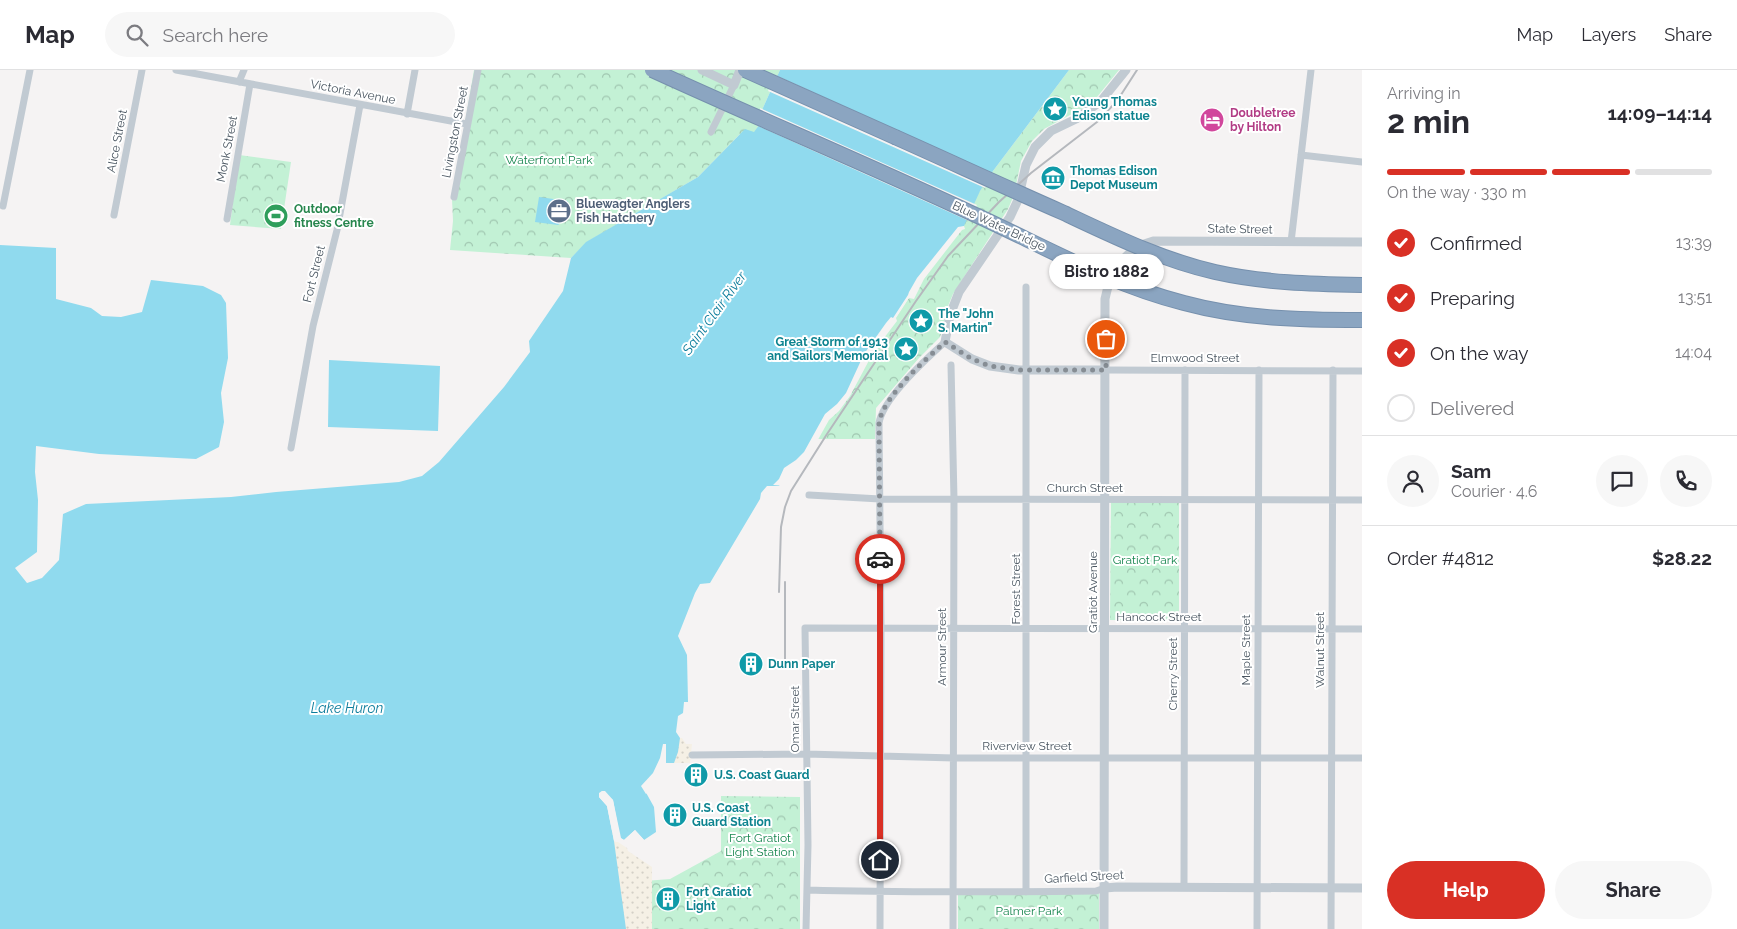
<!DOCTYPE html>
<meta charset="utf-8">
<style>
:root{--surface:#fff;--page:#f7f7f7;--text:#2b2b33;--muted:#7c7c81;--line:#e1e1e2;--accent:#d93025}
body{margin:0;font-family:Raleway,sans-serif;background:var(--page);color:var(--text);height:100vh;display:flex;flex-direction:column;font-size:19px;white-space:nowrap}
*{box-sizing:border-box;margin:0}
p{font-size:16px;color:var(--muted)}
.icon{flex:none;width:28px;height:28px;fill:none;stroke:currentColor;stroke-width:2;stroke-linecap:round;stroke-linejoin:round}
.map{position:relative;flex:1;overflow:hidden}
.drawer{display:flex;flex-direction:column;background:var(--surface);width:375px}
.drawer>*{flex:none}
.pin{position:absolute;display:grid;place-items:center;width:42px;height:42px;color:#fff;margin:-21px;border:2px solid #fff;border-radius:50%;box-shadow:0 1px 5px #0007}
.courier{position:absolute;display:grid;place-items:center;width:50px;height:50px;margin:-25px;border:4px solid #d93025;border-radius:50%;background:#fff;color:#222;box-shadow:0 1px 6px #0007}
.bubble{position:absolute;height:35px;border-radius:18px;background:var(--surface);box-shadow:0 1px 4px #0004;font-size:16px;font-weight:700;line-height:35px;text-align:center}
.head em{font-style:normal;font-weight:700}
.head div{display:flex;flex-direction:column-reverse}
.head{display:flex;align-items:center;justify-content:space-between;height:85px;padding:0 25px}
h1{font-size:32px;font-weight:700;line-height:38px}
.bar{display:grid;grid-template-columns:repeat(4,1fr);gap:8px 5px;align-content:center;height:60px;padding:0 25px}
.bar i{height:6px;border-radius:4px;background:var(--line)}
.bar .current{background:var(--accent)}
.bar p{grid-column:span 4}
.line{display:flex;align-items:center;gap:12px;padding:0 25px;border-top:1px solid var(--line)}
.line div{flex:1}
.round{display:grid;place-items:center;flex:none;width:52px;height:52px;border-radius:26px;background:var(--page)}
ol{padding:0 25px;list-style:none}
li{display:flex;align-items:center;gap:15px;height:55px}
li p{margin-inline-start:auto}
li .icon{padding:5px;border-radius:50%;background:var(--accent);color:#fff;stroke-width:4}
li:last-child{color:var(--muted)}
li i{width:28px;height:28px;border:2px solid var(--line);border-radius:50%}
.primary-button{display:flex;gap:10px;margin-top:auto;padding:10px 25px}
.primary-button a{flex:1;height:58px;border-radius:30px;background:var(--accent);color:#fff;font-size:20px;font-weight:700;line-height:58px;text-align:center}
.primary-button a+a{background:var(--page);color:var(--text)}
header{display:flex;align-items:center;gap:30px;box-sizing:border-box;height:70px;padding:0 25px;background:var(--surface);border-bottom:1px solid var(--line)}
header strong{font-size:24px}
nav{display:flex;gap:28px;margin-inline-start:auto;font-size:18px}
.search{width:350px;height:45px;background:var(--page);display:flex;align-items:center;gap:12px;box-sizing:border-box;padding:0 18px;border-radius:28px;color:var(--muted);font-size:19px}
main{display:flex;flex:1;min-height:0}
.map>svg:first-child{display:block}
.forest{fill:url(#forest-crowns)}
.sand{fill:url(#sand-dots)}
.water{fill:#90daee}
.pier{fill:#f5f3f3}
.lines{fill:none;stroke-linecap:round;stroke-linejoin:round}
.motorway-casing{stroke:#7690ad;stroke-width:16}
.minor{stroke:#c1cad2;stroke-width:7}
.tertiary{stroke:#c1cad2;stroke-width:9}
.motorway{stroke:#8ba5c1;stroke-width:14}
.rail{stroke:#b5b8bd;stroke-width:2}
.motorway-bridge-casing{stroke:#7690ad;stroke-width:16;stroke-linecap:butt}
.motorway-bridge{stroke:#8ba5c1;stroke-width:14}
.done{stroke:#868d94;stroke-width:5;stroke-dasharray:0 9}
.route{stroke:#d93025;stroke-width:6}
.labels{text-anchor:middle;stroke-width:4;stroke-linejoin:round;paint-order:stroke}
.street-label{font-size:12px;fill:#4a5661;stroke:#fff}
.culture-label{font-size:12px;font-weight:bold;fill:#0d838f;stroke:#fff;text-anchor:start}
.hotel-label{font-size:12px;font-weight:bold;fill:#b23c85;stroke:#fff;text-anchor:start}
.park-label{font-size:12px;fill:#17864f;stroke:#fff}
.service-label{font-size:12px;font-weight:bold;fill:#4e5e75;stroke:#fff;text-anchor:start}
.leisure-label{font-size:12px;font-weight:bold;fill:#27864d;stroke:#fff;text-anchor:start}
.water-label{font-size:14px;font-style:italic;fill:#0c7c9b;stroke:#fff}
</style>
<header>
<strong>Map</strong>
<div class="search"><svg class="icon" aria-label="search" viewBox="0 0 24 24"><circle cx="10" cy="10" r="6"/><path d="M15 15l6 6"/></svg>Search here</div>
<nav><a>Map</a><a>Layers</a><a>Share</a></nav>
</header>
<main>
<div class="map">
<svg width="1362" height="859" viewBox="0 0 1362 859">
<defs>
<pattern id="forest-crowns" width="20" height="18" patternUnits="userSpaceOnUse" patternTransform="scale(1.25)"><rect width="20" height="18" fill="#c3f1d5"/><path d="M2 6a3 3 0 1 1 6 0M12 15a3 3 0 1 1 6 0" fill="none" stroke="#a0c6b0"/></pattern>
<pattern id="sand-dots" width="8" height="8" patternUnits="userSpaceOnUse" patternTransform="scale(1.25)"><rect width="8" height="8" fill="#f5f0e5"/><path d="M2 2h.1M6 6h.1" fill="none" stroke="#d4d0c7" stroke-width="1.8" stroke-linecap="round"/></pattern>
</defs>
<rect width="100%" height="100%" fill="#f5f3f3"/>
<path class="forest" d="M 474,0 L 780,0 L 762,40 L 768,43 L 754,63 L 740,64 L 698,107 L 587,172 L 571,188 L 450,180 L 453,151 L 452,129 Z
M 1069,0 L 1119,0 L 1097,27 L 1083,38 L 1044,59 L 1032,71 L 1021,91 L 1014,125 L 1008,139 L 953,224 L 948,236 L 943,258 L 940,267 L 919,288 L 876,338 L 875,369 L 815,369 L 993,101 Z
M 239,85 L 291,92 L 281,159 L 230,155 Z
M 1111,430 L 1179,430 L 1179,551 L 1110,550 Z
M 721,726 L 800,727 L 800,859 L 626,859 L 619,813 L 670,809 L 721,781 Z
M 958,822 L 1099,823 L 1099,859 L 958,859 Z"/>
<path class="sand" d="M 675,668 L 682,668 L 686,674 L 692,674 L 690,693 L 667,693 Z
M 599,727 L 616,772 L 618,772 L 627,778 L 628,781 L 652,797 L 652,859 L 617,859 Z"/>
<path class="water" d="M 780,0 L 1069,0 L 993,101 L 980,121 L 964,156 L 960,158 L 909,225 L 877,275 L 849,323 L 827,348 L 815,369 L 779,416 L 767,416 L 761,423 L 760,429 L 710,513 L 700,514 L 695,523 L 678,566 L 687,585 L 688,632 L 684,632 L 683,643 L 678,646 L 676,662 L 680,668 L 678,682 L 674,693 L 665,693 L 644,719 L 654,737 L 656,762 L 644,770 L 635,760 L 624,770 L 620,768 L 613,730 L 602,721 L 599,727 L 607,736 L 614,771 L 626,859 L 0,859 L 0,175 L 56,178 L 56,229 L 91,238 L 102,246 L 121,247 L 142,242 L 151,210 L 203,216 L 221,225 L 226,233 L 228,288 L 221,323 L 224,352 L 219,377 L 196,389 L 99,384 L 36,376 L 35,402 L 38,430 L 37,482 L 15,498 L 27,513 L 42,508 L 59,490 L 63,444 L 86,434 L 231,427 L 276,422 L 399,412 L 422,406 L 439,392 L 504,317 L 530,282 L 529,271 L 563,221 L 571,188 L 586,172 L 698,107 L 745,59 L 754,62 L 768,43 L 762,40 Z
M 539,127 L 568,131 L 565,149 L 558,155 L 535,152 Z
M 329,290 L 440,296 L 438,361 L 328,357 Z"/>
<path class="pier" d="M 775,5 L 994,104 L 985,118 L 768,21 Z
M 760,38 L 977,135 L 969,151 L 756,55 L 765,44 L 760,41 Z
M 964,156 L 965,159 L 962,160 L 924,209 L 914,229 L 909,228 L 896,248 L 897,251 L 874,281 L 850,326 L 839,341 L 829,350 L 810,384 L 804,393 L 798,397 L 791,412 L 786,416 L 773,415 L 779,409 L 784,398 L 796,390 L 804,382 L 825,344 L 837,334 L 846,323 L 864,284 L 886,253 L 891,247 L 893,248 L 908,225 L 909,222 L 917,208 L 958,157 Z
M 663,674 L 666,674 L 666,695 L 654,715 L 647,720 L 648,722 L 646,724 L 641,716 L 653,703 L 660,688 Z
M 602,721 L 605,721 L 613,730 L 621,768 L 624,770 L 635,760 L 646,772 L 643,772 L 633,763 L 625,772 L 619,769 L 611,731 L 603,724 L 602,726 L 609,735 L 616,772 L 614,771 L 607,736 L 599,727 L 599,723 Z"/>
<g class="lines">
<defs>
<path id="motorway" d="M 745,0 L 895,67"/>
</defs>
<use href="#motorway" class="motorway-casing"/>
<path class="minor" d="M 176,0 L 467,54
M 239,12 L 244,0
M 407,44 L 415,0
M 711,62 L 734,15
M 1301,85 L 1362,92
M 454,127 L 478,0
M 3,136 L 30,0
M 114,145 L 142,0
M 227,149 L 250,14
M 1291,172 L 1311,0
M 951,295 L 954,429 L 953,859
M 1106,300 L 1362,301
M 291,378 L 313,256 L 337,160 L 360,35
M 809,425 L 880,429 L 1362,430
M 692,685 L 806,684 L 954,688 L 1362,688
M 1184,817 L 1185,300
M 808,820 C 904,823 1000,822 1096,821 L 1105,818
M 1026,822 L 1026,217
M 806,859 L 808,775 L 805,558 L 1362,559
M 880,859 L 881,558 L 879,353 C 883,328 926,289 945,272
M 1257,859 L 1259,300
M 1331,859 L 1333,300"/>
<path class="tertiary" d="M 702,0 L 734,15 L 740,0
M 1106,300 L 1019,300 L 990,296 L 972,289 L 945,272 L 950,245 L 959,222 L 1010,147 L 1018,130 L 1026,95 L 1035,77 L 1051,61 L 1076,49 L 1101,31 L 1126,0
M 1105,818 L 1117,817 L 1362,818
M 1104,859 L 1105,229 C 1110,202 1125,178 1153,171 L 1362,172"/>
<use href="#motorway" class="motorway"/>
<path class="rail" d="M 785,512 L 785,598
M 779,522 L 781,457 L 785,437 L 791,421 L 827,364 L 916,231 L 948,186 L 999,132 L 1031,103 L 1097,52 L 1117,31 L 1137,0"/>
<defs>
<path id="motorway-bridge" d="M 652,0 C 757,48 864,93 969,142 C 1040,174 1108,214 1184,233 C 1243,249 1301,250 1362,250
M 895,67 C 951,92 1007,118 1064,143 C 1113,166 1162,190 1215,202 C 1264,213 1312,214 1362,215"/>
</defs>
<use href="#motorway-bridge" class="motorway-bridge-casing"/>
<use href="#motorway-bridge" class="motorway-bridge"/>
</g>
<g class="lines">
<path class="done" d="M 880,489 L 879,353 C 883,327 925,290 945,272 L 972,289 L 990,296 L 1019,300 L 1106,300 L 1106,269"/>
<path class="route" d="M 880,790 L 880,489"/>
</g>
<defs>
<symbol id="sight-disc" viewBox="-11 -11 22 22"><circle r="9.5" fill="#0f9aa8" stroke="#fff"/><path d="M0-6L1.8-2.2L6-1.7L2.9 1.2L3.7 5.4L0 3.3L-3.7 5.4L-2.9 1.2L-6-1.7L-1.8-2.2Z" fill="#fff"/></symbol>
<symbol id="hotel-disc" viewBox="-11 -11 22 22"><circle r="9.5" fill="#d1479c" stroke="#fff"/><path d="M-6-4.5h1.5V1H6V5H4.5V3h-9V5H-6ZM-4 0a1.8 1.8 0 1 1 3.6 0ZM.5 0V-2.5h3Q6-2.5 6 0Z" fill="#fff"/></symbol>
<symbol id="museum-disc" viewBox="-11 -11 22 22"><circle r="9.5" fill="#0f9aa8" stroke="#fff"/><path d="M0-6L6-3V-2H-6V-3ZM-5-1h2V3h-2ZM-1-1h2V3h-2ZM3-1h2V3H3ZM-6 4H6V6H-6Z" fill="#fff"/></symbol>
<symbol id="office-disc" viewBox="-11 -11 22 22"><circle r="9.5" fill="#5c6f8a" stroke="#fff"/><path d="M-6-3h4V-5.5h4V-3h4V5H-6ZM-1-4.5V-3h2v-1.5ZM-6 0V1H6V0Z" fill="#fff"/></symbol>
<symbol id="stadium-disc" viewBox="-11 -11 22 22"><circle r="9.5" fill="#2e9e5b" stroke="#fff"/><path d="M0-5a6.5 5 0 1 0 0 10a6.5 5 0 1 0 0-10ZM-3.5-1.8h7v3.6h-7Z" fill="#fff"/></symbol>
<symbol id="building-disc" viewBox="-11 -11 22 22"><circle r="9.5" fill="#0f9aa8" stroke="#fff"/><path d="M-4-6H4V6H1V3H-1V6H-4ZM-2.5-4.3h1.7v1.8h-1.7ZM.8-4.3h1.7v1.8H.8ZM-2.5-1h1.7V.8h-1.7ZM.8-1h1.7V.8H.8Z" fill="#fff"/></symbol>
</defs>
<g fill-rule="evenodd">
<use href="#sight-disc" x="1041" y="25" width="28" height="28"/>
<use href="#hotel-disc" x="1198" y="36" width="28" height="28"/>
<use href="#museum-disc" x="1039" y="94" width="28" height="28"/>
<use href="#office-disc" x="545" y="127" width="28" height="28"/>
<use href="#stadium-disc" x="262" y="132" width="28" height="28"/>
<use href="#sight-disc" x="907" y="237" width="28" height="28"/>
<use href="#sight-disc" x="892" y="265" width="28" height="28"/>
<use href="#building-disc" x="737" y="580" width="28" height="28"/>
<use href="#building-disc" x="682" y="691" width="28" height="28"/>
<use href="#building-disc" x="661" y="731" width="28" height="28"/>
<use href="#building-disc" x="654" y="815" width="28" height="28"/>
</g>
<g class="labels">
<g class="street-label">
<text transform="translate(353 22) rotate(11)" y="4">Victoria Avenue</text>
<text transform="translate(455 62) rotate(-79)" y="4">Livingston Street</text>
<text transform="translate(117 71) rotate(-79)" y="4">Alice Street</text>
<text transform="translate(227 79) rotate(-79)" y="4">Monk Street</text>
<text transform="translate(999 156) rotate(25)" y="4">Blue Water Bridge</text>
<text transform="translate(1240 159) rotate(1)" y="4">State Street</text>
<text transform="translate(314 204) rotate(-76)" y="4">Fort Street</text>
<text x="1195" y="292">Elmwood Street</text>
<text x="1085" y="422">Church Street</text>
<text transform="translate(1016 519) rotate(-90)" y="4">Forest Street</text>
<text transform="translate(1093 522) rotate(-90)" y="4">Gratiot Avenue</text>
<text x="1159" y="551">Hancock Street</text>
<text transform="translate(942 577) rotate(-90)" y="4">Armour Street</text>
<text transform="translate(1246 580) rotate(-90)" y="4">Maple Street</text>
<text transform="translate(1320 580) rotate(-90)" y="4">Walnut Street</text>
<text transform="translate(1173 604) rotate(-90)" y="4">Cherry Street</text>
<text transform="translate(795 649) rotate(-90)" y="4">Omar Street</text>
<text x="1027" y="680">Riverview Street</text>
<text transform="translate(1084 807) rotate(-3)" y="4">Garfield Street</text>
</g>
<g class="culture-label">
<text x="1072" y="36">Young Thomas<tspan x="1072" dy="14">Edison statue</tspan></text>
<text x="1070" y="105">Thomas Edison<tspan x="1070" dy="14">Depot Museum</tspan></text>
<text x="938" y="248">The "John<tspan x="938" dy="14">S. Martin"</tspan></text>
<text x="888" y="276" text-anchor="end">Great Storm of 1913<tspan x="888" dy="14">and Sailors Memorial</tspan></text>
<text x="768" y="598">Dunn Paper</text>
<text x="714" y="709">U.S. Coast Guard</text>
<text x="692" y="742">U.S. Coast<tspan x="692" dy="14">Guard Station</tspan></text>
<text x="686" y="826">Fort Gratiot<tspan x="686" dy="14">Light</tspan></text>
</g>
<g class="hotel-label">
<text x="1230" y="47">Doubletree<tspan x="1230" dy="14">by Hilton</tspan></text>
</g>
<g class="park-label">
<text x="549" y="94">Waterfront Park</text>
<text x="1145" y="494">Gratiot Park</text>
<text x="760" y="772">Fort Gratiot<tspan x="760" dy="14">Light Station</tspan></text>
<text x="1029" y="845">Palmer Park</text>
</g>
<g class="service-label">
<text x="576" y="138">Bluewagter Anglers<tspan x="576" dy="14">Fish Hatchery</tspan></text>
</g>
<g class="leisure-label">
<text x="294" y="143">Outdoor<tspan x="294" dy="14">fitness Centre</tspan></text>
</g>
<g class="water-label">
<text transform="translate(714 243) rotate(-54)" y="5">Saint Clair River</text>
<text x="347" y="643">Lake Huron</text>
</g>
</g>
</svg>
<div class="pin" style="left:1106px;top:269px;background:#ea580c"><svg class="icon" aria-label="bag" viewBox="0 0 24 24"><path d="M5 8h14l-1 12H6zM9 8a3 3 0 0 1 6 0"/></svg></div>
<div class="pin" style="left:880px;top:790px;background:#1f2937"><svg class="icon" aria-label="home" viewBox="0 0 24 24"><path d="M3 11l9-7 9 7M6 9v11h12V9"/></svg></div>
<div class="courier" style="left:880px;top:489px"><svg class="icon" aria-label="car" viewBox="0 0 24 24"><path d="M5 17H2v-5l4-1 3-4h7l3 4 3 1v5h-3M9 17h6M6 11h13"/><circle cx="7" cy="17" r="2"/><circle cx="17" cy="17" r="2"/></svg></div>
<div class="bubble" style="left:1049px;top:184px;width:115px">Bistro 1882</div>
</div>
<section class="drawer">
<div class="head"><div><h1>2 min</h1><p>Arriving in</p></div><em>14:09–14:14</em></div>
<div class="bar"><i class="current"></i><i class="current"></i><i class="current"></i><i></i><p>On the way · 330 m</p></div>
<ol>
<li><svg class="icon" aria-label="check" viewBox="0 0 24 24"><path d="M5 12l5 5 9-10"/></svg>Confirmed<p>13:39</p></li>
<li><svg class="icon" aria-label="check" viewBox="0 0 24 24"><path d="M5 12l5 5 9-10"/></svg>Preparing<p>13:51</p></li>
<li><svg class="icon" aria-label="check" viewBox="0 0 24 24"><path d="M5 12l5 5 9-10"/></svg>On the way<p>14:04</p></li>
<li><i></i>Delivered</li>
</ol>
<div class="line" style="height:90px"><a class="round"><svg class="icon" aria-label="person" viewBox="0 0 24 24"><circle cx="12" cy="8" r="4"/><path d="M4 21q1-7 8-7t8 7"/></svg></a><div><b>Sam</b><p>Courier · 4.6</p></div><a class="round"><svg class="icon" aria-label="chat" viewBox="0 0 24 24"><path d="M4 5h16v11H9l-5 4z"/></svg></a><a class="round"><svg class="icon" aria-label="phone" viewBox="0 0 24 24"><path d="M5 4h4l2 5-3 2q2 4 5 5l2-3 5 2v4C11 20 4 13 5 4z"/></svg></a></div>
<div class="line" style="height:65px"><div>Order #4812</div><b>$28.22</b></div>
<div class="primary-button"><a>Help</a><a>Share</a></div>
</section>
</main>
